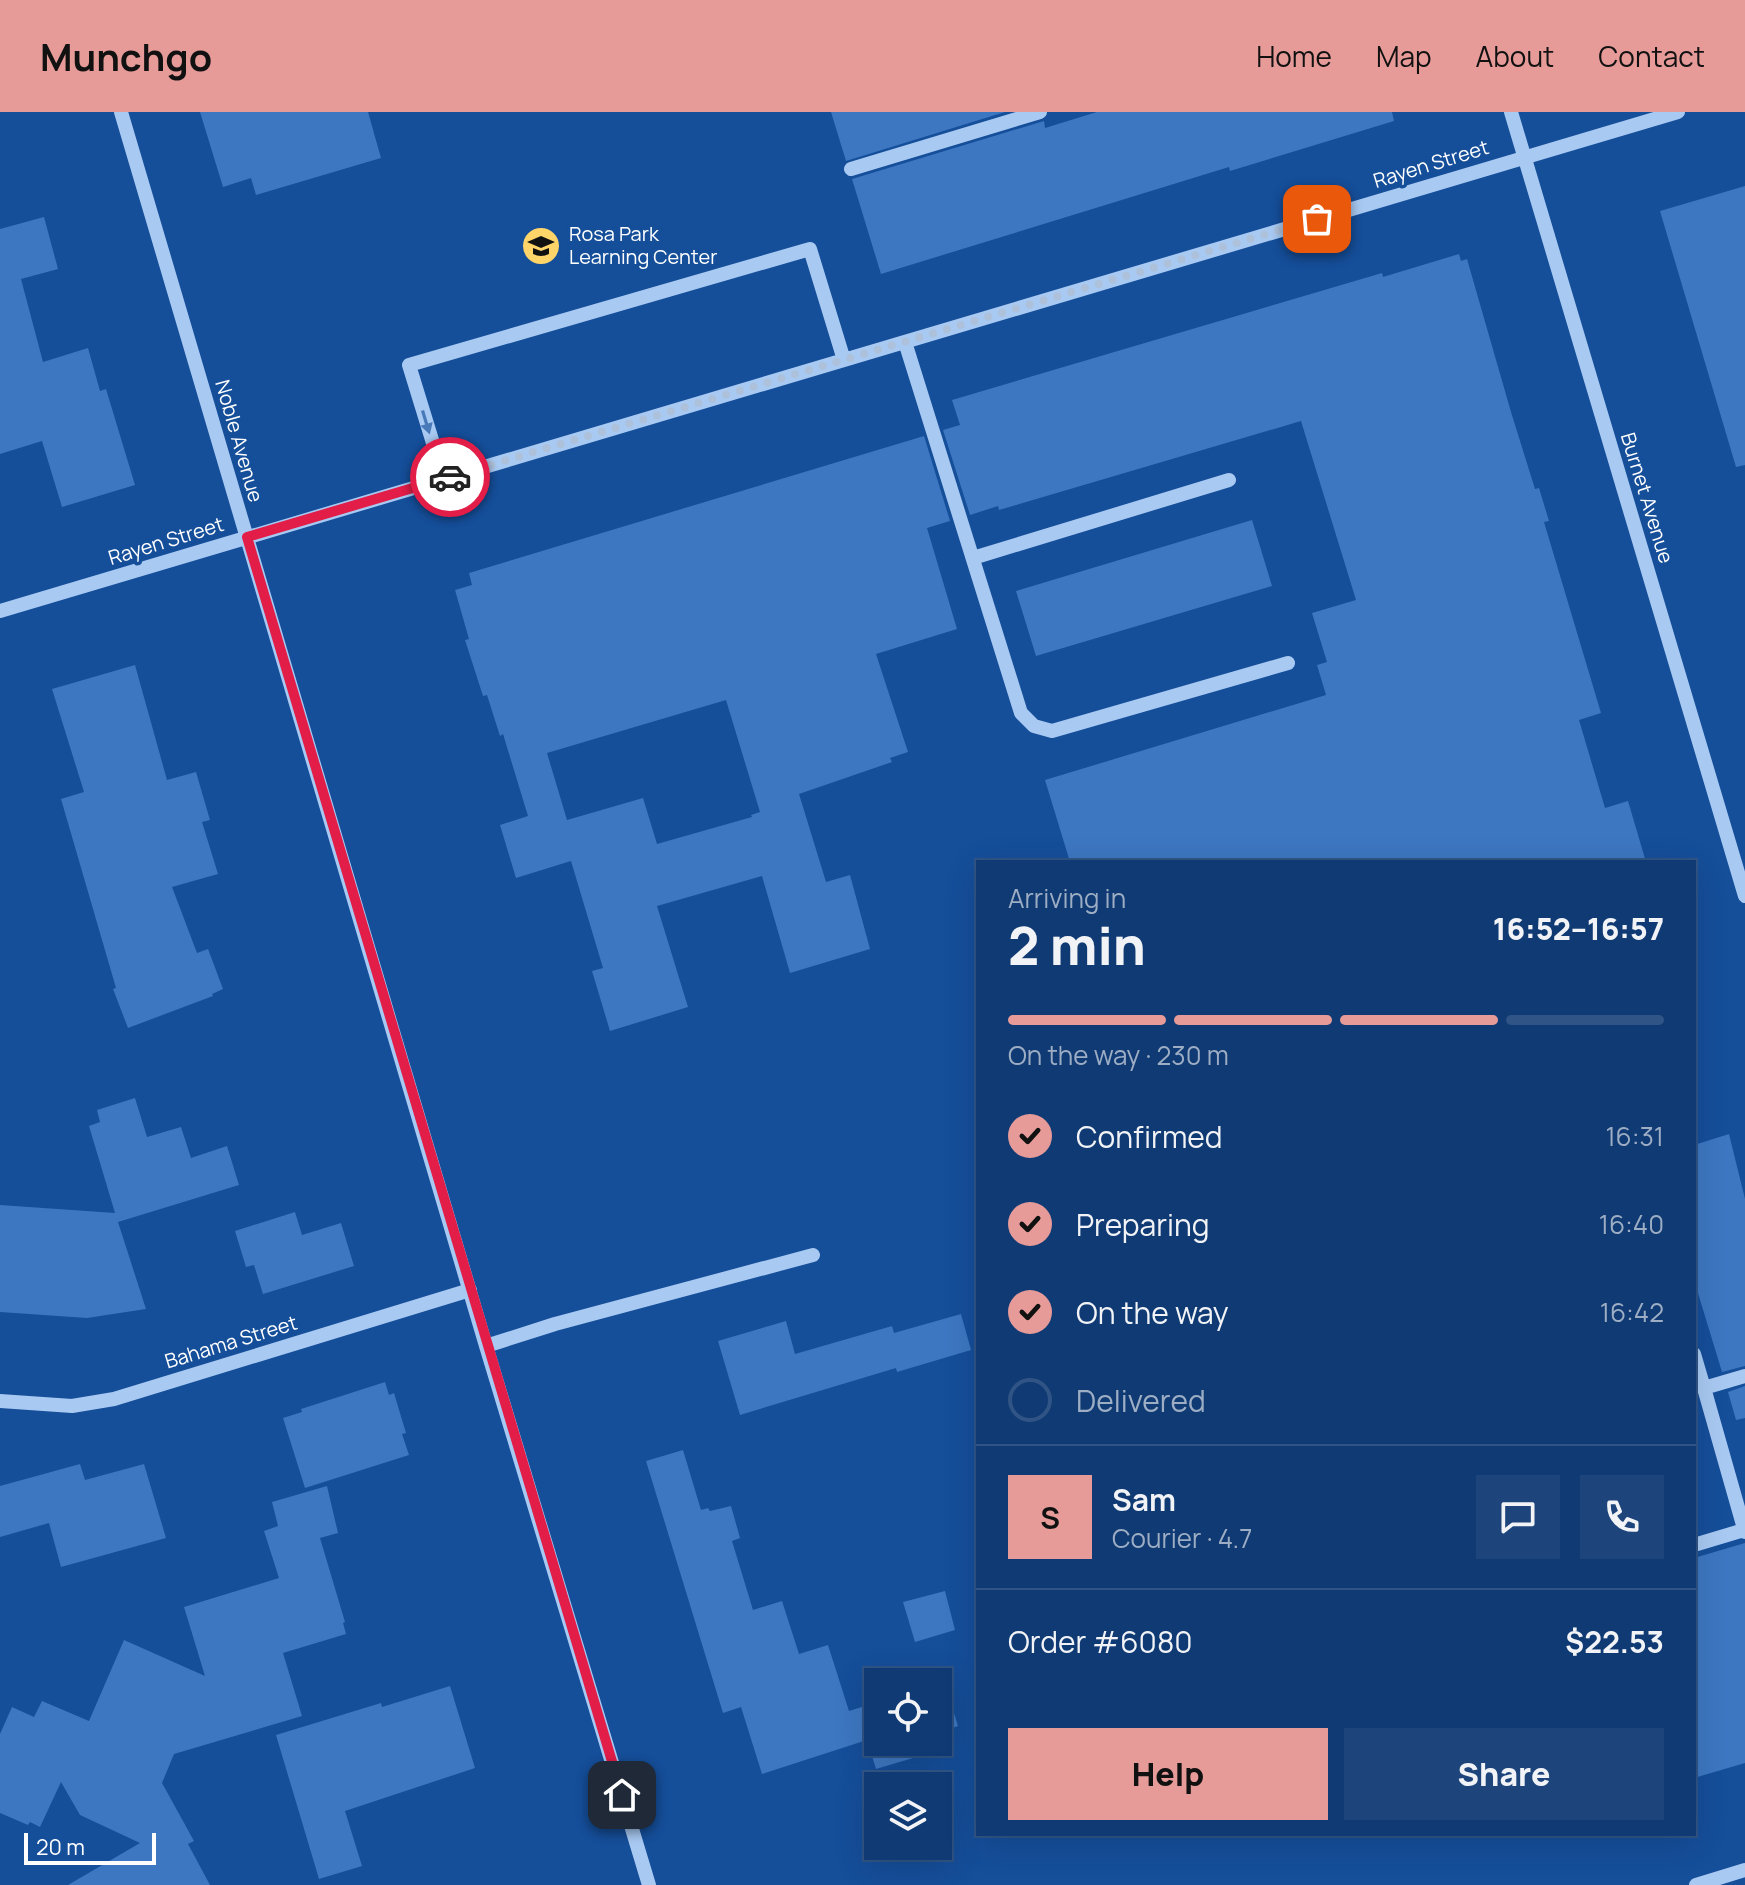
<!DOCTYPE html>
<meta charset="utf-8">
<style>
:root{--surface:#103a73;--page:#1e457b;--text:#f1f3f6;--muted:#9cadc4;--line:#305485;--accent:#e69b98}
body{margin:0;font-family:Manrope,sans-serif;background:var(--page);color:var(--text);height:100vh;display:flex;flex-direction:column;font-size:30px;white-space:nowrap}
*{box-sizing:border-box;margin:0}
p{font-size:26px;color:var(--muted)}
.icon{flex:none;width:44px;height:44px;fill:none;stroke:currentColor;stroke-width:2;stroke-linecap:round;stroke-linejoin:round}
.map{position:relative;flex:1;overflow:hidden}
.sheet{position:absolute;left:976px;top:748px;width:720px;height:976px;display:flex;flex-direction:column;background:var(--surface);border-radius:0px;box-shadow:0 8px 32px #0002,0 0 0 2px var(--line)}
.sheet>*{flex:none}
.tools{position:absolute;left:864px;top:1556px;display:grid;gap:16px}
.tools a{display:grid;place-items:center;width:88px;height:88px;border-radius:0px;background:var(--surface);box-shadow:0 8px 32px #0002,0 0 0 2px var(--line);font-size:40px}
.scale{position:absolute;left:24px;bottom:20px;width:132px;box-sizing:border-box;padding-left:8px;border:4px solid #fff;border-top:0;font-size:22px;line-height:28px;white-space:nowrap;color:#fff;-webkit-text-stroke:6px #154e99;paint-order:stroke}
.pin{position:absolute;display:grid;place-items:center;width:68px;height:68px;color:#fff;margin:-34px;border-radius:16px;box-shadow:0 4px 12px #0006}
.courier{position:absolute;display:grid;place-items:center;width:80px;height:80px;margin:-40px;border:6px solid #e11d48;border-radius:50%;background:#fff;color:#222;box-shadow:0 2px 10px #0007}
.overview em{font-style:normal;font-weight:800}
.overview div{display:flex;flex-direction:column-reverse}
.overview{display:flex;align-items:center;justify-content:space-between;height:136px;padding:0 32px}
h1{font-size:52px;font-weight:800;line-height:60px}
.bar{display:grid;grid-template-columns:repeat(4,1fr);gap:12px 8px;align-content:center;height:96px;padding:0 32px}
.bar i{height:10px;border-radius:6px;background:var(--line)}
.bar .selected{background:var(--accent)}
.bar p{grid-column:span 4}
.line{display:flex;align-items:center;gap:20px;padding:0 32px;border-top:2px solid var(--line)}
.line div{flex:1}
.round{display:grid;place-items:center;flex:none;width:84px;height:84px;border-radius:0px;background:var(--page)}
ol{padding:0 32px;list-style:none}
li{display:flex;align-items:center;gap:24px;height:88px}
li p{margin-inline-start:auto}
li .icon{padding:8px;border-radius:50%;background:var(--accent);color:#111;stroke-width:4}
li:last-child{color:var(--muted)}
li i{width:44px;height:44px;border:4px solid var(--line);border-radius:50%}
.cta{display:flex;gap:16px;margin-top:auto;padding:16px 32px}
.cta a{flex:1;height:92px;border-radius:0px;background:var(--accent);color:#111;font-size:32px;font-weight:800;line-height:92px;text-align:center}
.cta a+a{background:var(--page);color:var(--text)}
header{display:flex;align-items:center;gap:48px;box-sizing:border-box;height:112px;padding:0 40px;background:var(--accent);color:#111}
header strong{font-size:38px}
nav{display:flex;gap:44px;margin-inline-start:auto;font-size:28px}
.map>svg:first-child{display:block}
.building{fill:#3d77c1;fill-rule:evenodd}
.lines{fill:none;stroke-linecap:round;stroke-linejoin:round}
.minor{stroke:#a8c9f2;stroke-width:14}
.oneway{fill:#4879b8}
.done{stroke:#adc1db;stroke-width:8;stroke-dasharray:0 14.4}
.route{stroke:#e11d48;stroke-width:10}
.labels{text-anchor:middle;stroke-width:7;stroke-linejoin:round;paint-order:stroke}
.street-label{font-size:20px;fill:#fff;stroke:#154e99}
.poi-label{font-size:20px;fill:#fff;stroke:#154e99;text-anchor:start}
</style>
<header>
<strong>Munchgo</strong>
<nav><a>Home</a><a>Map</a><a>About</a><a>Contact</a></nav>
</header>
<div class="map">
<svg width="1745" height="1773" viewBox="0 0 1745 1773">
<rect width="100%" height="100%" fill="#154e99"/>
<path class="building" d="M 200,0 L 368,0 L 381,46 L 256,83 L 251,66 L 223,75 Z
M 831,0 L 1005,0 L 846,49 Z
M 1097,0 L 1392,0 L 1394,9 L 1230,59 L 1229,55 L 881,162 L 852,67 L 1044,9 L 1045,16 Z
M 1745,74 L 1745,353 L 1736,355 L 1660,99 Z
M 44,105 L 58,157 L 21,167 L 43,250 L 88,236 L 100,279 L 106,277 L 135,373 L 62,395 L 42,329 L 0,342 L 0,117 Z
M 1459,142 L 1461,149 L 1467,147 L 1511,300 L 1535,377 L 1539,376 L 1549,409 L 1544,410 L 1601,601 L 1579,608 L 1605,696 L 1628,689 L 1646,750 L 1070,750 L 1045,668 L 1326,583 L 1317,553 L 1327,550 L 1312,501 L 1356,488 L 1301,309 L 999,398 L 998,394 L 970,403 L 943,318 L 960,313 L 952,288 L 1382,161 L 1383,165 Z
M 924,324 L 950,409 L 927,416 L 957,517 L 876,542 L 908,640 L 890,646 L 892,650 L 799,682 L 826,770 L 850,763 L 870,837 L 790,861 L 762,764 L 657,794 L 688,895 L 610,919 L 592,859 L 603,856 L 571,749 L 516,766 L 500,713 L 528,704 L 503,622 L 500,624 L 487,583 L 483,584 L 465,528 L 469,527 L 455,478 L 472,473 L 469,461 ZM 726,588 L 760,700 L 751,703 L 752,705 L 657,732 L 643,686 L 567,708 L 547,641 Z
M 1252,408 L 1272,474 L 1036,544 L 1016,479 Z
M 135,553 L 167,668 L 196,660 L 210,708 L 202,710 L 218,762 L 172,775 L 197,841 L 208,837 L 223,877 L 212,882 L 213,884 L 128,916 L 113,877 L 116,876 L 61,687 L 84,680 L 52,577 Z
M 135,986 L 147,1025 L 181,1015 L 191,1046 L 227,1034 L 239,1073 L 118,1110 L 146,1197 L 87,1206 L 0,1200 L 0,1093 L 115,1101 L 89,1014 L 100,1010 L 97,998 Z
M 1729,1022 L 1745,1087 L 1745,1254 L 1722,1260 L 1694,1168 L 1694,1033 Z
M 295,1100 L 302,1123 L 341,1111 L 354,1154 L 263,1182 L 254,1153 L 246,1155 L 235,1119 Z
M 961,1202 L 971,1238 L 897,1260 L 896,1256 L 740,1303 L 718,1229 L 786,1209 L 795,1242 L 892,1214 L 894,1221 Z
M 385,1270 L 389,1283 L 394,1281 L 406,1321 L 402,1322 L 409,1343 L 305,1376 L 283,1306 L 302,1300 L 301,1297 Z
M 1745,1274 L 1745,1306 L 1736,1308 L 1728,1280 Z
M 683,1338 L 701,1398 L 708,1396 L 710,1399 L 731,1394 L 740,1426 L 732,1429 L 753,1498 L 782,1489 L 799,1542 L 828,1533 L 849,1599 L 878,1590 L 878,1630 L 926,1630 L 930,1641 L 876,1657 L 867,1628 L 762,1662 L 741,1595 L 723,1601 L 646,1349 Z
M 80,1352 L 85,1368 L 144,1352 L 166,1426 L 61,1455 L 49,1411 L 0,1425 L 0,1374 Z
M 327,1374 L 338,1421 L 320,1426 L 345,1510 L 343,1511 L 346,1522 L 283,1541 L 302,1604 L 174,1642 L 162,1671 L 194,1729 L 188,1732 L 210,1773 L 68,1773 L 140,1731 L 80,1703 L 61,1670 L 40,1715 L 30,1710 L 28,1713 L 0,1701 L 0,1622 L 12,1595 L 34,1605 L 42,1589 L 89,1609 L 124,1528 L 205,1564 L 184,1495 L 279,1466 L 264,1419 L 278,1414 L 272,1390 Z
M 1745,1431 L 1745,1651 L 1694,1666 L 1694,1446 Z
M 945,1479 L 955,1518 L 915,1530 L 903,1490 Z
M 944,1569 L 958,1614 L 938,1621 L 938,1571 Z
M 450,1574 L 475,1656 L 345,1699 L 362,1754 L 319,1767 L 276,1623 L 381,1591 L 382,1595 Z"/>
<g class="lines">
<path class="minor" d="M 121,0 L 486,1234 L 649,1773
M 1511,0 L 1745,784
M 851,57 L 1040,0
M 905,230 L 1021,601 L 1034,614 L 1052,619 L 1288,551
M 444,367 L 409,253 L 810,137 L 844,248
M 973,446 L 1229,368
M 0,499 L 1678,0
M 486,1234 L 555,1212 L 813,1143
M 1694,1242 L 1704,1276
M 1745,1264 L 1704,1276 L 1745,1420
M 0,1289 L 72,1294 L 114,1287 L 470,1178
M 1694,1433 L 1744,1418
M 1696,1773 L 1745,1758"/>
</g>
<defs><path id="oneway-solid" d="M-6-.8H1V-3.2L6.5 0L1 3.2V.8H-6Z" transform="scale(2)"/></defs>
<use class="oneway" href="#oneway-solid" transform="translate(426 310) rotate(73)"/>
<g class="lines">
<path class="done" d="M 450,365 L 1317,107"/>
<path class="route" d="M 450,365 L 247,425 L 622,1683"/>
</g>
<defs>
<symbol id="school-disc" viewBox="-11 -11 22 22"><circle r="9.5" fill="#ffd56a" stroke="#154e99"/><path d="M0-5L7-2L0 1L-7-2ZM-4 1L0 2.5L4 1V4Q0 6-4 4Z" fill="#111"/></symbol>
</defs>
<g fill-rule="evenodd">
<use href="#school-disc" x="519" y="112" width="44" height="44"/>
</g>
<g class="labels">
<g class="street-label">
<text transform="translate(1431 52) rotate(-17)" y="7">Rayen Street</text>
<text transform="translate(239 329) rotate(74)" y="7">Noble Avenue</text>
<text transform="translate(1647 386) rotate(73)" y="7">Burnet Avenue</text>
<text transform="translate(166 429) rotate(-17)" y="7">Rayen Street</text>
<text transform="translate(231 1230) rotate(-17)" y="7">Bahama Street</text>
</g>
<g class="poi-label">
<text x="569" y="129">Rosa Park<tspan x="569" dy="23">Learning Center</tspan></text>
</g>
</g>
</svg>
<div class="tools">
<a><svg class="icon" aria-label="locate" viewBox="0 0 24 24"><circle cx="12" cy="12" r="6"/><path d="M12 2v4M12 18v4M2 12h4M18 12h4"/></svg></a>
<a><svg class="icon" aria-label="layers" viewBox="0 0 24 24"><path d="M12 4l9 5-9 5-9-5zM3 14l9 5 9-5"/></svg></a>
</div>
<div class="scale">20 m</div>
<div class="pin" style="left:1317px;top:107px;background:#ea580c"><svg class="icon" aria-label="bag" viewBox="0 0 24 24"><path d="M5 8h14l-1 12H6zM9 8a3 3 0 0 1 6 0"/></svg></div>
<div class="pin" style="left:622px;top:1683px;background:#1f2937"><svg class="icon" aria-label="home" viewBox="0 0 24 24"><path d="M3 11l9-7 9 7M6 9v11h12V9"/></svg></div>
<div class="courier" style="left:450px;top:365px"><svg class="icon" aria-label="car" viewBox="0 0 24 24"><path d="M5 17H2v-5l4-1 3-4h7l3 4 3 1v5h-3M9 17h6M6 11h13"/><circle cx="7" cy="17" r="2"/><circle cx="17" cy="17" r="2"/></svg></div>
<section class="sheet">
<div class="overview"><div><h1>2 min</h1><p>Arriving in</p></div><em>16:52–16:57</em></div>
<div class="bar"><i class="selected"></i><i class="selected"></i><i class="selected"></i><i></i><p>On the way · 230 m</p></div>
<ol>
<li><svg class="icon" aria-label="check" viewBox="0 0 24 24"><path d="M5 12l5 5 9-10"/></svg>Confirmed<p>16:31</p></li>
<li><svg class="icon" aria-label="check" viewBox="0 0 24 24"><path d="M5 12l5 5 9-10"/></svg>Preparing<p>16:40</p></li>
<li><svg class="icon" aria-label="check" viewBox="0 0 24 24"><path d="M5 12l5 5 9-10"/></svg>On the way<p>16:42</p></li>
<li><i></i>Delivered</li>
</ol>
<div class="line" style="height:144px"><b class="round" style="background:var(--accent);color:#111">S</b><div><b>Sam</b><p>Courier · 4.7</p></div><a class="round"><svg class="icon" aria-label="chat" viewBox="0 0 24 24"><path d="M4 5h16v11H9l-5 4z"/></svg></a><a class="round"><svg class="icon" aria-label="phone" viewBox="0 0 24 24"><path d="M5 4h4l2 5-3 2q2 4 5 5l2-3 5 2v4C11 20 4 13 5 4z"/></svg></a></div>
<div class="line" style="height:104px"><div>Order #6080</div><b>$22.53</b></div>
<div class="cta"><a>Help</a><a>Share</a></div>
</section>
</div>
